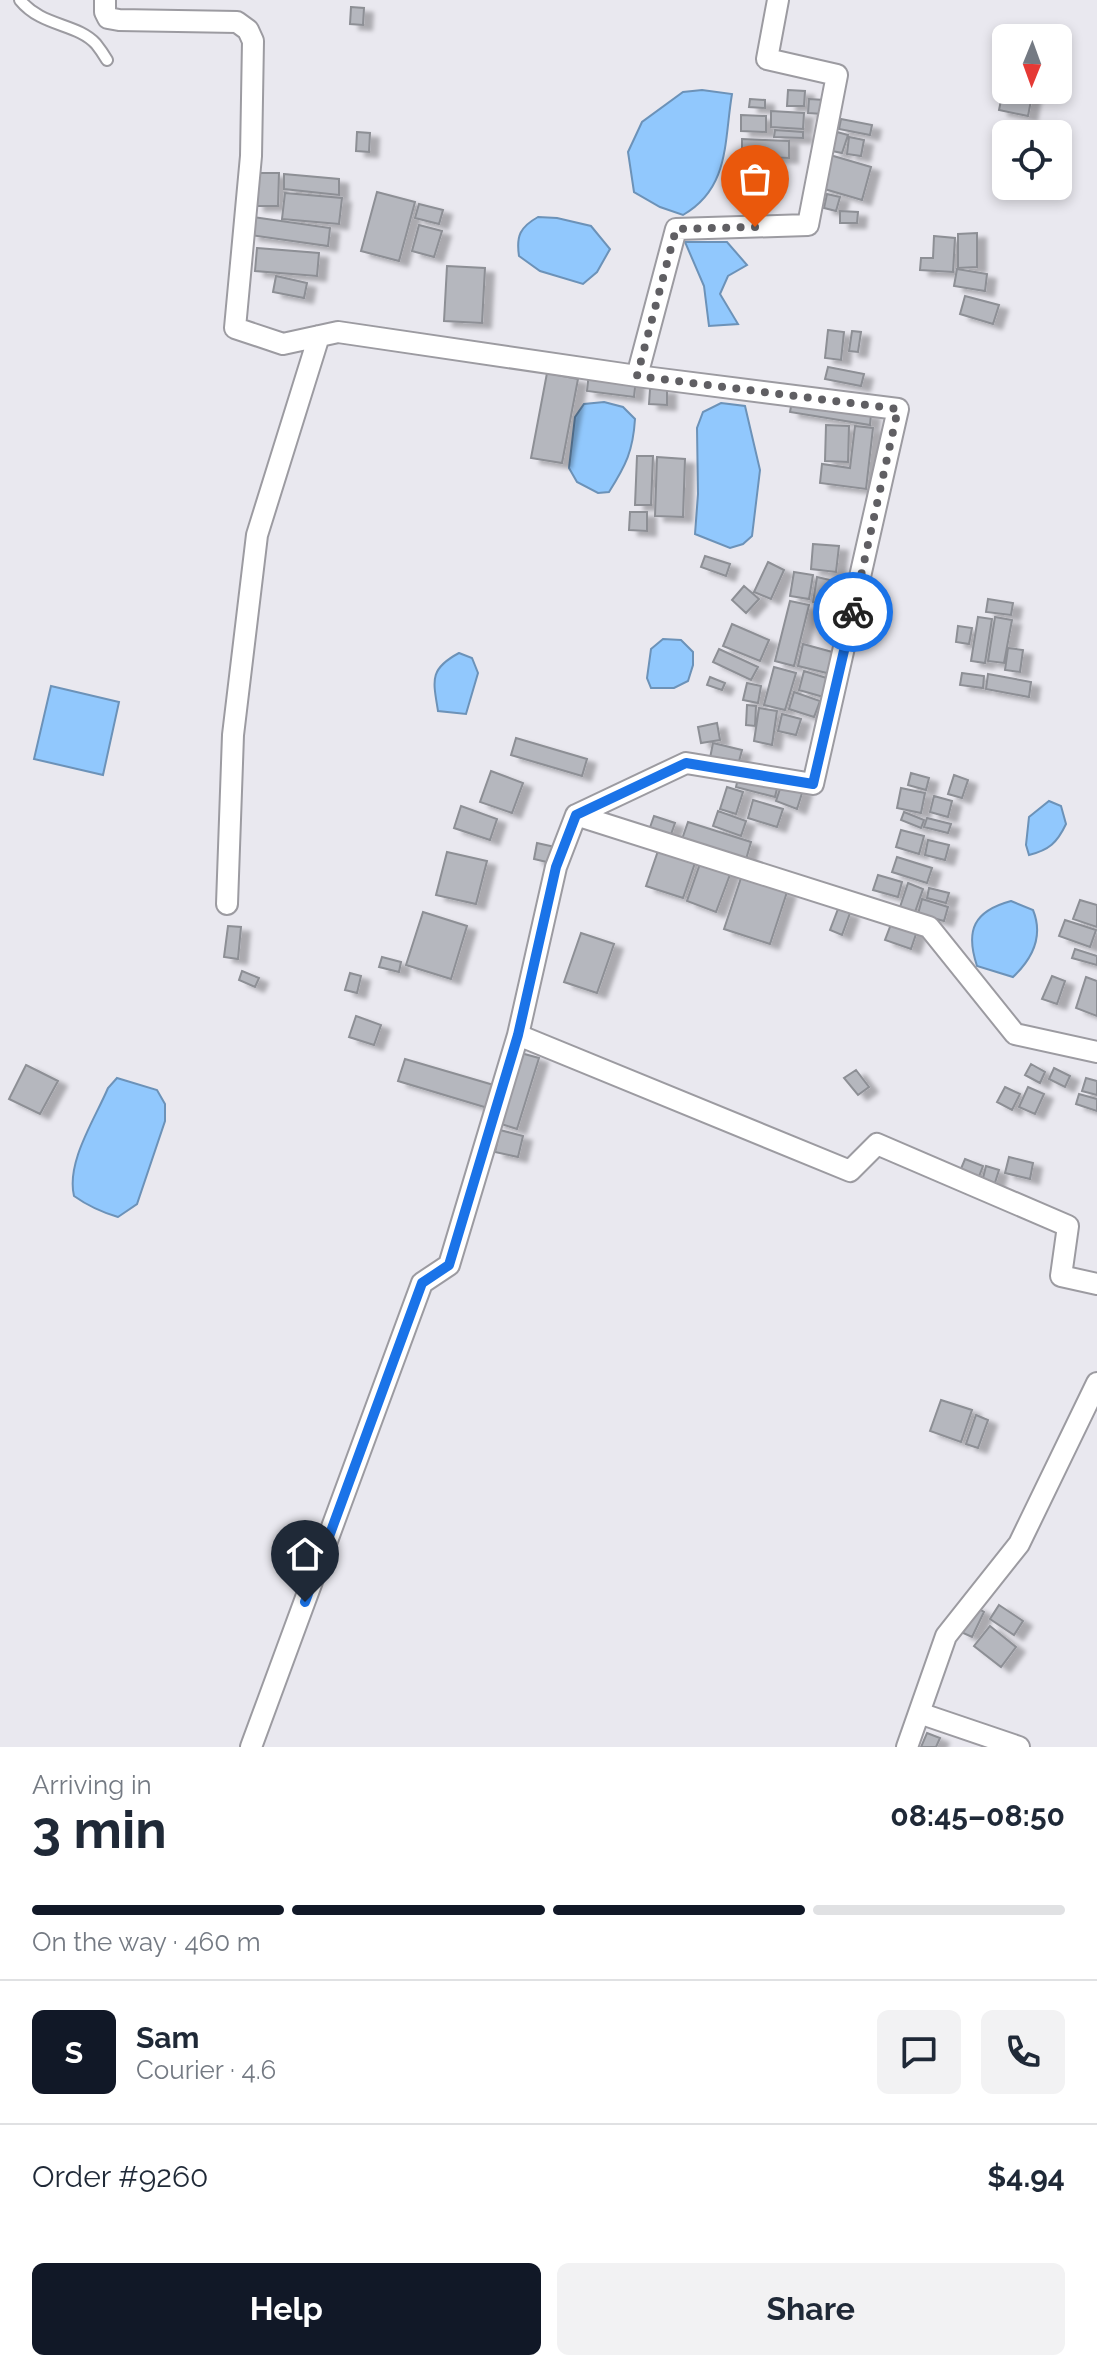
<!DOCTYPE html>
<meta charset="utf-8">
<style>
:root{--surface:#fff;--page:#f2f2f3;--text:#1f2937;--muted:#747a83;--line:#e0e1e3;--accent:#111827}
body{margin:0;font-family:Raleway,sans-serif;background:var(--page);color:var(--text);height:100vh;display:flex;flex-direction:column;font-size:30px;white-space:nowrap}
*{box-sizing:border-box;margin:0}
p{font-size:26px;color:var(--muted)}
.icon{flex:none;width:44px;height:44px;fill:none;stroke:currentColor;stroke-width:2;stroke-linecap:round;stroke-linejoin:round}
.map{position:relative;height:1747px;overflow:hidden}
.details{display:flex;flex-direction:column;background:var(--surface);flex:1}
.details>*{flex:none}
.needle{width:52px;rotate:181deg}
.fabs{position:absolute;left:992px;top:24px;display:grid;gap:16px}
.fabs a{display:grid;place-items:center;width:80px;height:80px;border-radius:12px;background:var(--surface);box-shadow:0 4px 12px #0003;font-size:40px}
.pin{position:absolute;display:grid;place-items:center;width:68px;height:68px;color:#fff;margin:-82px -34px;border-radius:50% 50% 50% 0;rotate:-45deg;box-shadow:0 0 8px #0007}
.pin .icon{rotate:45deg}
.courier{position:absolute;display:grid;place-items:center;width:80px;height:80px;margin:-40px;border:6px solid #1a73e8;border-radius:50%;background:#fff;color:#222;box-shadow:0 2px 10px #0007}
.headline em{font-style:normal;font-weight:700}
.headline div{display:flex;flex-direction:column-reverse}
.headline{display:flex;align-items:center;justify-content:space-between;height:136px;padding:0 32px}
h1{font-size:52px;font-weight:700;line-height:60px}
.bar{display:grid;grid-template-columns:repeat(4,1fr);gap:12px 8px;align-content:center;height:96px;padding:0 32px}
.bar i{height:10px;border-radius:6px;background:var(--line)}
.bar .current{background:var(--accent)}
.bar p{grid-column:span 4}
.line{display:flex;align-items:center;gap:20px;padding:0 32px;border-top:2px solid var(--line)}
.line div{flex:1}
.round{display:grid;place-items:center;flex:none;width:84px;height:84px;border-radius:12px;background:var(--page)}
.primary-button{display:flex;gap:16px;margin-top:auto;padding:16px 32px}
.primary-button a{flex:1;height:92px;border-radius:12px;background:var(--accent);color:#fff;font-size:32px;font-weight:700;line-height:92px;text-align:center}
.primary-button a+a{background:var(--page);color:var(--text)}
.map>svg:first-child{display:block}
.water{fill:#91c8fd;stroke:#6c92b8;stroke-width:2}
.building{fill:#b5b7be;stroke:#8d8f95;stroke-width:2;filter:url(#shadow)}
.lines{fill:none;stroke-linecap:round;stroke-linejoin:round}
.lane-casing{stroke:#9c9ba1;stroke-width:14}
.street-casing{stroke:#9c9ba1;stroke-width:24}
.lane{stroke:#fff;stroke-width:10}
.street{stroke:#fff;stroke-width:20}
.done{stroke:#605f63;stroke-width:8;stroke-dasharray:0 14.4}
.route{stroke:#1a73e8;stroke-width:10}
</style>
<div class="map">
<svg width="1097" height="1747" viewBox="0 0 1097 1747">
<defs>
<filter id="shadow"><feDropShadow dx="9" dy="5" stdDeviation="2" flood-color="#0004"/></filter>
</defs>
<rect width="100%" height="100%" fill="#e9e8ef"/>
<path class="water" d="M 702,90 L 732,94 C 724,141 730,188 683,215 L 660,207 L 634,192 L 628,152 L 642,122 L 683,92 Z
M 538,217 L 557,218 L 591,226 L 610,249 L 597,272 L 583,284 L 540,271 L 519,256 C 516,236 520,227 538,217 Z
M 685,242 L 727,242 L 747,265 L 728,276 L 720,294 L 738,324 L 709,326 L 704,286 Z
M 604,402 L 623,407 L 635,419 C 633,451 626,465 609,492 L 598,493 L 577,482 L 569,468 L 575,417 L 584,404 Z
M 721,403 L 745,406 L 760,470 L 752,536 L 743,544 L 730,548 L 695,534 L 698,494 L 697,428 L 703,412 Z
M 663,639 L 681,640 L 693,652 L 693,665 L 688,681 L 674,688 L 651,688 L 647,678 L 651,649 Z
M 459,653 L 472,658 L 478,673 L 466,714 L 438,711 C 433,680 429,669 459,653 Z
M 51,686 L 119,702 L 103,775 L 34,759 Z
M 1049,801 L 1061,806 L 1066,824 C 1057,843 1049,850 1029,855 L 1026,845 L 1029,817 Z
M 1011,901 L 1033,910 C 1044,937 1032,959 1013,977 L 977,966 C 965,930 974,911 1011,901 Z
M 117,1078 L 157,1090 L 165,1104 L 165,1121 L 137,1204 L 118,1217 C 101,1212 88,1206 74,1196 C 66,1162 95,1119 108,1088 Z"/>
<path class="building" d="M 351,7 L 364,8 L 363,25 L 350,24 Z
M 1006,76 L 1006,90 L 1033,90 L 1028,116 L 999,110 Z
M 788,90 L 805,91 L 804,106 L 787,106 Z
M 750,99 L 765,100 L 765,108 L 749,107 Z
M 809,99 L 824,100 L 823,114 L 808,113 Z
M 771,111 L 804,113 L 803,129 L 771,127 Z
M 741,115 L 766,116 L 766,132 L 741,131 Z
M 841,119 L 872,125 L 870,135 L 839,129 Z
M 775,130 L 803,132 L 803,138 L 774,137 Z
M 357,132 L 370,133 L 369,152 L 356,151 Z
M 837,132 L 848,135 L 842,153 L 832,151 Z
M 849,137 L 864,140 L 861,156 L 847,154 Z
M 742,139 L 789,141 L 789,158 L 742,156 Z
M 830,155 L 871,167 L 862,200 L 821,188 Z
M 731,160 L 762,162 L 762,174 L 730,173 Z
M 256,173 L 279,173 L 278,206 L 255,206 Z
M 284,174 L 339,179 L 339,195 L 284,189 Z
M 377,192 L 415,202 L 399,261 L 361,251 Z
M 285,193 L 342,198 L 339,224 L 282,219 Z
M 827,194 L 840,197 L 836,211 L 824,208 Z
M 419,204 L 443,210 L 439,224 L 415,218 Z
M 840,211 L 858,212 L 857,223 L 840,223 Z
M 253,217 L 330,228 L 328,246 L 250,235 Z
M 419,225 L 442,231 L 434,257 L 412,251 Z
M 977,233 L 977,267 L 958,268 L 958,234 Z
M 934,236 L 955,238 L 953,272 L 920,270 L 921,258 L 933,258 Z
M 257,248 L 319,253 L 317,276 L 255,271 Z
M 447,266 L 485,268 L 482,323 L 444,321 Z
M 957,269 L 987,274 L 985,291 L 954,286 Z
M 276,276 L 307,283 L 304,298 L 273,292 Z
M 965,296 L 999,305 L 993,324 L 960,314 Z
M 828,330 L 844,332 L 841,360 L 825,358 Z
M 852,331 L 861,332 L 858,352 L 849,351 Z
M 828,367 L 864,374 L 861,386 L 825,379 Z
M 589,372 L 636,378 L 634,397 L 587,391 Z
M 547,373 L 578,379 L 562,463 L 531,458 Z
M 650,389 L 667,389 L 667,405 L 649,404 Z
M 792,401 L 871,414 L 870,425 L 790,412 Z
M 826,425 L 849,426 L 848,462 L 825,461 Z
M 855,426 L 873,428 L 866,489 L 820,483 L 822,464 L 850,468 Z
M 637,456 L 653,456 L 651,505 L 635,505 Z
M 657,457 L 685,459 L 683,517 L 655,516 Z
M 630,512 L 647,512 L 647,531 L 629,530 Z
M 813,544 L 839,546 L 836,572 L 811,569 Z
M 705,556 L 730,564 L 726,576 L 701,567 Z
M 768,562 L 784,570 L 771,599 L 754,592 Z
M 794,572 L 813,575 L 809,599 L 790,596 Z
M 817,577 L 830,580 L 826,605 L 813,602 Z
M 744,586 L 759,599 L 746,613 L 732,600 Z
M 988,599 L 1013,603 L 1011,615 L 986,612 Z
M 790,601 L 809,605 L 794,666 L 775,661 Z
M 978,617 L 992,619 L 985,663 L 971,661 Z
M 995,617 L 1012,620 L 1004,663 L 988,661 Z
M 732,624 L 769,640 L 760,661 L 723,646 Z
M 958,626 L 972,628 L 969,644 L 956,642 Z
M 803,644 L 836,653 L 831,674 L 798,666 Z
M 1008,648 L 1023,650 L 1020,672 L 1005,670 Z
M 719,649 L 758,667 L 751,680 L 713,662 Z
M 774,667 L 796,673 L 785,710 L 764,705 Z
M 804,671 L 833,680 L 827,698 L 799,690 Z
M 962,673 L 984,676 L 983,688 L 960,685 Z
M 988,674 L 1031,682 L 1029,697 L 986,689 Z
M 710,677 L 725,683 L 722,690 L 707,685 Z
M 747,683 L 761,686 L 758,703 L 743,700 Z
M 794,692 L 820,701 L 814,717 L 789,709 Z
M 747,705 L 756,706 L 755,726 L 746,725 Z
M 759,708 L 777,711 L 772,745 L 754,741 Z
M 782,714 L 801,719 L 796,735 L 778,731 Z
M 717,723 L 720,740 L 701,743 L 698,727 Z
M 516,738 L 587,759 L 582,776 L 511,755 Z
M 713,743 L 742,750 L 738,765 L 710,758 Z
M 491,771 L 523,783 L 512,813 L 480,802 Z
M 911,773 L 929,778 L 926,790 L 908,785 Z
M 739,774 L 778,784 L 775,797 L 736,787 Z
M 954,775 L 968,780 L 962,798 L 948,794 Z
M 782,783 L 803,790 L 797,809 L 776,801 Z
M 727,787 L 743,792 L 736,814 L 720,809 Z
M 901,788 L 925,793 L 921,813 L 897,808 Z
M 934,796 L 952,801 L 948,817 L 930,812 Z
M 753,800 L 783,809 L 777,827 L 748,818 Z
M 461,806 L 497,819 L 490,840 L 454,828 Z
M 718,811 L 746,821 L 741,836 L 713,826 Z
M 904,812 L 924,820 L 921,828 L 901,820 Z
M 654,816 L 675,823 L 669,840 L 648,833 Z
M 927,818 L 951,824 L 948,833 L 924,827 Z
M 688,822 L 751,842 L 745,863 L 681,842 Z
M 901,830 L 924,836 L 919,854 L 896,847 Z
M 928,840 L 949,845 L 945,860 L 925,855 Z
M 537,843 L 555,847 L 551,863 L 534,859 Z
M 660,845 L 697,857 L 683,898 L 646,886 Z
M 447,852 L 487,861 L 476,904 L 436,895 Z
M 897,857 L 932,868 L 927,883 L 892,872 Z
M 702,858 L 732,869 L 716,912 L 687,901 Z
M 878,875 L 902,882 L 898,897 L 873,890 Z
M 741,878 L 787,892 L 770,944 L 724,929 Z
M 908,883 L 923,889 L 915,912 L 900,907 Z
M 929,888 L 949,893 L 946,903 L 927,898 Z
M 922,899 L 948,907 L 944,921 L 918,914 Z
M 1080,900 L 1097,905 L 1097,927 L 1073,919 Z
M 838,909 L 850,913 L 842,935 L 830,930 Z
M 423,912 L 467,926 L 451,979 L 406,965 Z
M 893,919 L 918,928 L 911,949 L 885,940 Z
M 1065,920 L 1096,930 L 1090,947 L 1059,936 Z
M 228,926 L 241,927 L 238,959 L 224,957 Z
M 581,933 L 614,944 L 597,993 L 564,982 Z
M 1075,949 L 1097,956 L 1097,965 L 1072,958 Z
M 382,957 L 401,962 L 399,972 L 379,967 Z
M 242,971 L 259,978 L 255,987 L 239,980 Z
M 350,973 L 361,976 L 357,993 L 345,990 Z
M 1052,976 L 1065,981 L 1057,1004 L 1042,999 Z
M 1086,977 L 1097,981 L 1097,1016 L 1076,1008 Z
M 356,1016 L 381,1025 L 374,1045 L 349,1037 Z
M 517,1052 L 539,1058 L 517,1129 L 495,1122 Z
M 405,1059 L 497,1086 L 491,1109 L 398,1081 Z
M 1031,1064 L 1045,1072 L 1040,1083 L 1025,1075 Z
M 26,1065 L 58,1081 L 40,1114 L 9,1099 Z
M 1054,1068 L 1070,1076 L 1065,1087 L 1049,1079 Z
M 856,1070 L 869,1087 L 858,1095 L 844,1078 Z
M 1086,1078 L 1097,1081 L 1097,1095 L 1082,1091 Z
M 1005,1087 L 1020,1094 L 1012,1110 L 997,1102 Z
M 1028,1087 L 1044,1094 L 1035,1114 L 1019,1107 Z
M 1079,1094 L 1097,1099 L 1097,1111 L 1076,1104 Z
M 500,1130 L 523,1136 L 518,1157 L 495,1152 Z
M 1009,1157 L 1033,1163 L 1030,1179 L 1005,1173 Z
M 965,1159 L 983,1166 L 978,1179 L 960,1171 Z
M 986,1166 L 999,1170 L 993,1189 L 981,1186 Z
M 941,1400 L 972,1410 L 961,1442 L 930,1431 Z
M 976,1415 L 988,1420 L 978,1448 L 966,1444 Z
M 999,1605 L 1023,1621 L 1014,1635 L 990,1619 Z
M 974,1606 L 984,1612 L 972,1637 L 961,1632 Z
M 990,1626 L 1016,1647 L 1001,1667 L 974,1646 Z
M 927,1733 L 940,1738 L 936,1747 L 921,1747 Z"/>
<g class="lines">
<defs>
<path id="lane" d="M 20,0 C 42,27 77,23 96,44 C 100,49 104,55 107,60"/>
<path id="street" d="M 105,0 L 105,12 L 108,18 L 119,20 L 237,22 L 248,30 L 253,41 L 251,156 L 235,328 L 283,344 L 338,332 L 637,376 L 898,409 L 813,784 L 686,763 L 576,815 L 556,867 L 518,1035 L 850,1171 L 877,1144 L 1068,1226 L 1061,1276 L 1097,1284
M 637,376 L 676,229 L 808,225 L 837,75 L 767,59 L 778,0
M 576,815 L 929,927 L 1015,1034 L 1097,1052
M 227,904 L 233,735 L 257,535 L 319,336
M 919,1713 L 1019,1747
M 251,1747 L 422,1283 L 449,1265 L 518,1035
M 907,1747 L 946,1636 L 1019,1544 L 1097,1383"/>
</defs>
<use href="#lane" class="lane-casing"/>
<use href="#street" class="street-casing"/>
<use href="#lane" class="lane"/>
<use href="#street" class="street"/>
</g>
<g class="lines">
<path class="done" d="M 755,227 L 676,229 L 637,376 L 898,409 L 853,612"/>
<path class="route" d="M 305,1602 L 422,1283 L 449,1265 L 518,1035 L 556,867 L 576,815 L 686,763 L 813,784 L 853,612"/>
</g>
</svg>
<div class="fabs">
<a><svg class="needle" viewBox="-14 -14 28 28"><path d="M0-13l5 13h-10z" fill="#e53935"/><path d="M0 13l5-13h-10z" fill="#747a83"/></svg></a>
<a><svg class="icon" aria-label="locate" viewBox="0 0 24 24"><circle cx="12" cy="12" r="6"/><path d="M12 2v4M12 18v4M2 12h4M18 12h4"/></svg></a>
</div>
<div class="pin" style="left:755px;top:227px;background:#ea580c"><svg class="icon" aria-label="bag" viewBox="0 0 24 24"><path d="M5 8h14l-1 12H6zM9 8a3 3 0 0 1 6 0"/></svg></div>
<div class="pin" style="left:305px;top:1602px;background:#1f2937"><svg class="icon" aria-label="home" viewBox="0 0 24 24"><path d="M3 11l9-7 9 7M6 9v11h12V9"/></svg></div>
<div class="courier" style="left:853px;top:612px"><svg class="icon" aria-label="bike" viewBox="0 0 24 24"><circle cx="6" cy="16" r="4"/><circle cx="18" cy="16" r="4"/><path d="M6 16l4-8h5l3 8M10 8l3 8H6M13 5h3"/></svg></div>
</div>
<section class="details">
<div class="headline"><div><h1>3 min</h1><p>Arriving in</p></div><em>08:45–08:50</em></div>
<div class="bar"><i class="current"></i><i class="current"></i><i class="current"></i><i></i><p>On the way · 460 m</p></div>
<div class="line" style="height:144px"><b class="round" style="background:var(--accent);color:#fff">S</b><div><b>Sam</b><p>Courier · 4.6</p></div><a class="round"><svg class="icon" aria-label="chat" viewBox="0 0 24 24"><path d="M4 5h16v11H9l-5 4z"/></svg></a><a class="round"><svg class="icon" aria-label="phone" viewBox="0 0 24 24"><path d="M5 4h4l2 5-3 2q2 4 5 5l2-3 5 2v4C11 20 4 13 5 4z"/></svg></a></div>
<div class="line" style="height:104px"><div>Order #9260</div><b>$4.94</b></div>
<div class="primary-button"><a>Help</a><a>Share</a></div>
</section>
